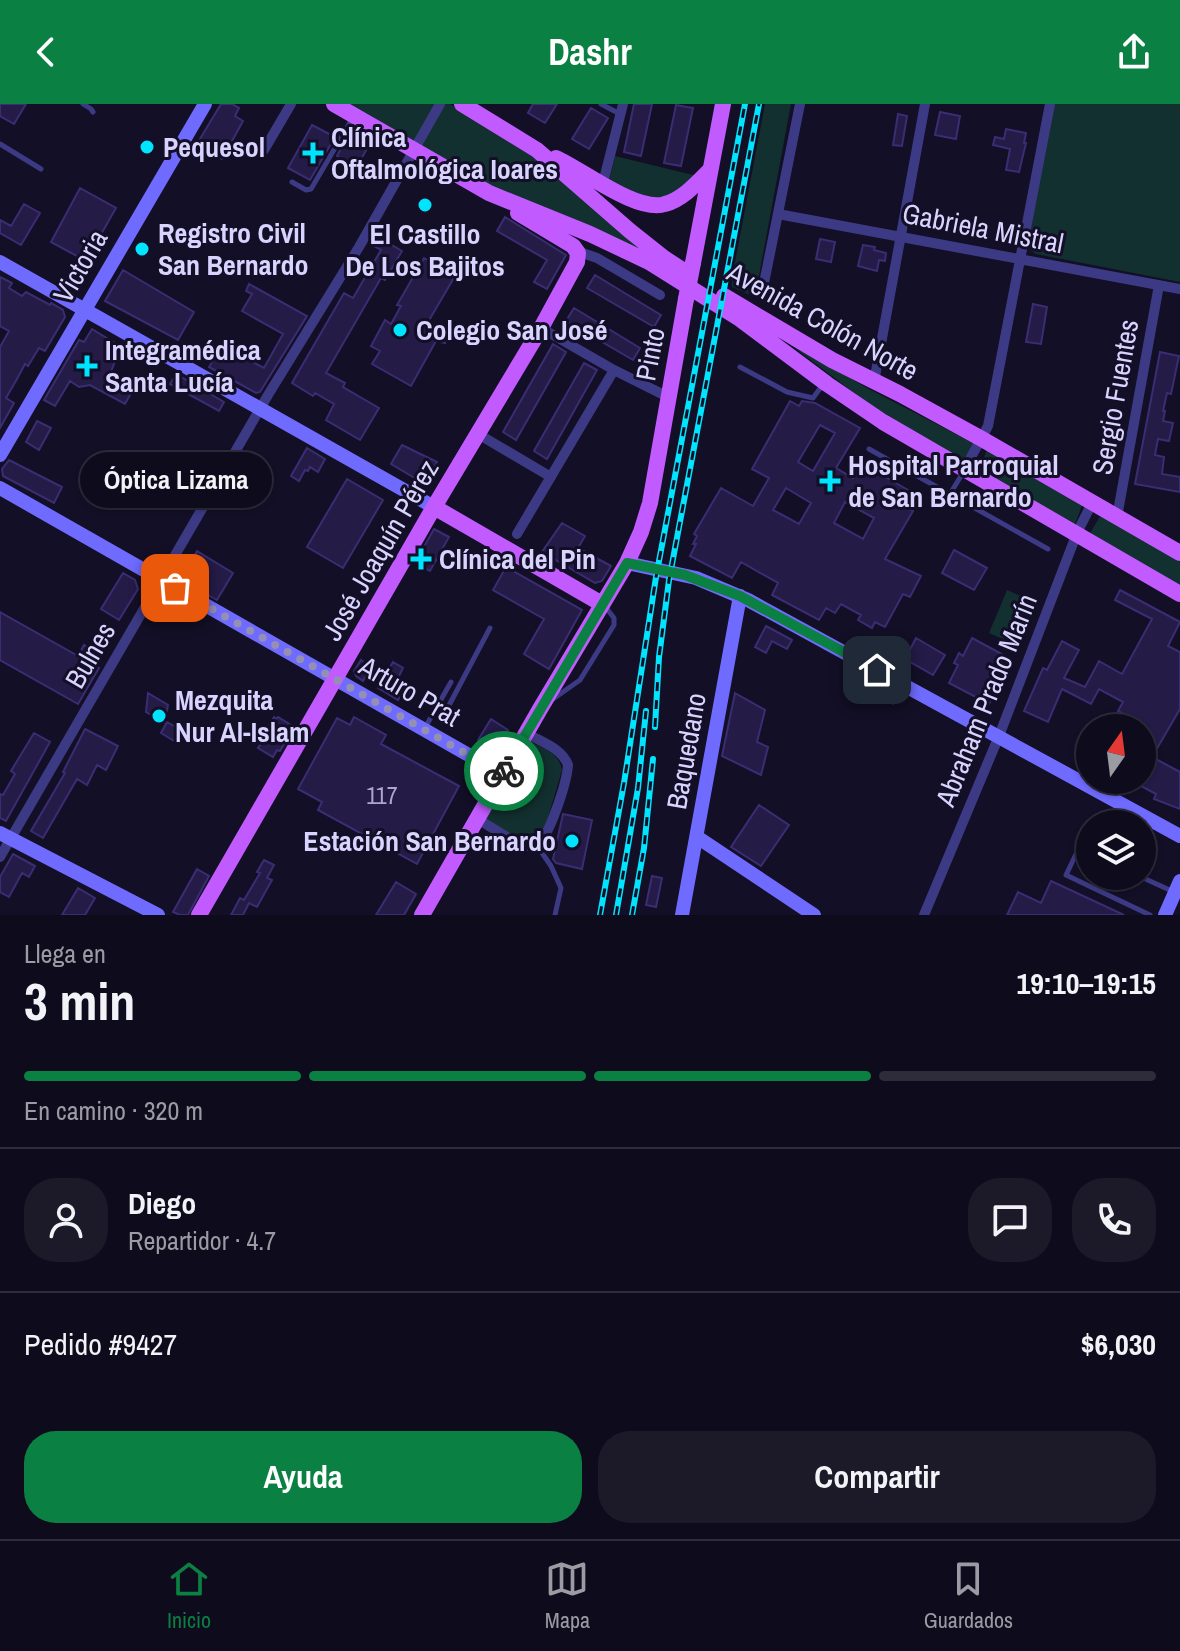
<!DOCTYPE html>
<html lang="es">
<meta charset="utf-8">
<style>
:root{--surface:#0e0b1c;--page:#1c1929;--text:#f1f3f6;--muted:#9b9ba3;--line:#2e2b3b;--accent:#0b8043}
body{margin:0;font-family:"Archivo Narrow",sans-serif;background:var(--page);color:var(--text);height:100vh;display:flex;flex-direction:column;font-size:30px;white-space:nowrap}
*{box-sizing:border-box;margin:0}
p{font-size:26px;color:var(--muted)}
.icon{flex:none;width:44px;height:44px;fill:none;stroke:currentColor;stroke-width:2;stroke-linecap:round;stroke-linejoin:round}
.map{position:relative;height:811px;overflow:hidden}
.drawer{display:flex;flex-direction:column;background:var(--surface);flex:1}
.drawer>*{flex:none}
.needle{width:52px;rotate:14deg}
.fabs{position:absolute;left:1076px;top:610px;display:grid;gap:16px}
.fabs a{display:grid;place-items:center;width:80px;height:80px;border-radius:50%;background:var(--surface);box-shadow:0 2px 6px #0004,0 0 0 2px var(--line);font-size:40px}
.pin{position:absolute;display:grid;place-items:center;width:68px;height:68px;color:#fff;margin:-34px;border-radius:16px;box-shadow:0 4px 12px #0006}
.courier{position:absolute;display:grid;place-items:center;width:80px;height:80px;margin:-40px;border:6px solid #0b8043;border-radius:50%;background:#fff;color:#222;box-shadow:0 2px 10px #0007}
.bubble{position:absolute;height:56px;border-radius:28px;background:var(--surface);box-shadow:0 2px 6px #0004,0 0 0 2px var(--line);font-size:26px;font-weight:700;line-height:56px;text-align:center}
.overview em{font-style:normal;font-weight:700}
.overview div{display:flex;flex-direction:column-reverse}
.overview{display:flex;align-items:center;justify-content:space-between;height:136px;padding:0 24px}
h1{font-size:52px;font-weight:700;line-height:60px}
.bar{display:grid;grid-template-columns:repeat(4,1fr);gap:12px 8px;align-content:center;height:96px;padding:0 24px}
.bar i{height:10px;border-radius:6px;background:var(--line)}
.bar .selected{background:var(--accent)}
.bar p{grid-column:span 4}
.line{display:flex;align-items:center;gap:20px;padding:0 24px;border-top:2px solid var(--line)}
.line div{flex:1}
.round{display:grid;place-items:center;flex:none;width:84px;height:84px;border-radius:32px;background:var(--page)}
.button{display:flex;gap:16px;margin-top:auto;padding:16px 24px}
.button a{flex:1;height:92px;border-radius:32px;background:var(--accent);color:#fff;font-size:32px;font-weight:700;line-height:92px;text-align:center}
.button a+a{background:var(--page);color:var(--text)}
header{display:flex;justify-content:space-between;align-items:center;height:104px;padding:0 24px;background:var(--accent);color:#fff;font-size:36px;font-weight:700}
.menu{display:flex;justify-content:space-around;align-items:center;height:112px;border-top:2px solid var(--line);background:var(--surface);font-size:22px;color:var(--muted)}
.menu a{display:grid;justify-items:center;gap:4px}
.menu .selected{color:var(--accent)}
.map>svg:first-child{display:block}
.green{fill:#12302f}
.building{fill:#241b47;stroke:#3b2d73;stroke-width:2;fill-rule:evenodd}
.lines{fill:none;stroke-linecap:round;stroke-linejoin:round}
.lane{stroke:#3d3a85;stroke-width:5}
.street{stroke:#3d3a85;stroke-width:10}
.secondary{stroke:#6f6bff;stroke-width:14}
.primary{stroke:#c25bff;stroke-width:16}
.rail-casing{stroke:#00e5ff;stroke-width:6}
.rail{stroke:#130f26;stroke-width:3;stroke-dasharray:9;stroke-linecap:butt}
.primary-bridge{stroke:#c25bff;stroke-width:16}
.done{stroke:#948fb3;stroke-width:8;stroke-dasharray:0 14.4}
.route{stroke:#0b8043;stroke-width:10}
.poi-dot{fill:#00e5ff;stroke:#130f26;stroke-width:3}
.labels{text-anchor:middle;stroke-width:6;stroke-linejoin:round;paint-order:stroke}
.number-label{font-size:24px;fill:#aca6d1}
.poi-label{font-size:28px;font-weight:bold;fill:#d9d4ff;stroke:#130f26;text-anchor:start}
.street-label{font-size:28px;fill:#d9d4ff;stroke:#130f26}
</style>
<header><svg class="icon" aria-label="back" viewBox="0 0 24 24"><path d="M15 5l-7 7 7 7"/></svg>Dashr<svg class="icon" aria-label="share" viewBox="0 0 24 24"><path d="M12 15V3M7 8l5-5 5 5M5 13v7h14v-7"/></svg></header>
<div class="map">
<svg width="1180" height="811" viewBox="0 0 1180 811">
<rect width="100%" height="100%" fill="#130f26"/>
<path class="green" d="M 346,0 L 450,0 L 517,39 L 645,148 L 497,86 Z
M 765,0 L 791,0 L 755,193 L 732,183 L 732,174 Z
M 1054,0 L 1180,0 L 1180,178 L 1036,150 L 1031,147 L 1028,140 Z
M 615,52 L 697,72 L 676,89 L 658,97 L 609,78 Z
M 784,236 L 867,284 L 973,339 L 963,357 L 869,300 Z
M 988,344 L 1083,399 L 1075,420 L 978,366 Z
M 1101,411 L 1180,458 L 1180,483 L 1090,429 Z
M 1007,486 L 1030,496 L 1012,539 L 989,529 Z
M 529,637 C 544,645 559,649 562,666 L 544,727 C 528,750 500,724 483,714 Z"/>
<path class="building" d="M 0,0 L 26,0 L 14,20 L 0,12 Z
M 221,0 L 232,0 L 239,4 L 235,12 L 243,17 L 222,55 L 197,40 Z
M 533,0 L 557,0 L 545,19 L 528,9 Z
M 634,0 L 652,0 L 641,52 L 624,48 Z
M 676,1 L 693,4 L 681,62 L 664,59 Z
M 591,4 L 608,14 L 589,45 L 572,35 Z
M 940,8 L 960,12 L 956,35 L 935,31 Z
M 898,10 L 907,12 L 902,42 L 893,41 Z
M 312,21 L 335,33 L 310,76 L 288,64 Z
M 1006,25 L 1026,29 L 1024,39 L 1026,39 L 1019,68 L 1006,66 L 1010,45 L 993,41 L 995,33 L 1004,35 Z
M 353,35 L 368,43 L 356,64 L 337,52 L 344,39 L 349,41 Z
M 80,84 L 116,104 L 86,157 L 51,138 Z
M 24,100 L 40,109 L 21,141 L 0,129 L 0,116 L 11,122 Z
M 505,113 L 566,151 L 547,185 L 534,178 L 547,156 L 497,127 Z
M 378,133 L 402,147 L 385,176 L 381,174 L 326,269 L 345,279 L 343,283 L 379,304 L 360,336 L 326,316 L 334,300 L 315,289 L 313,292 L 292,279 L 344,189 L 353,194 L 381,146 L 374,142 Z
M 820,135 L 835,138 L 831,158 L 816,155 Z
M 863,141 L 875,143 L 874,146 L 886,149 L 885,157 L 879,156 L 877,167 L 858,162 Z
M 424,154 L 455,172 L 428,218 L 450,230 L 445,239 L 436,237 L 411,282 L 372,260 L 380,247 L 371,242 L 385,216 L 391,220 L 401,202 L 397,201 Z
M 123,166 L 194,208 L 178,236 L 105,197 Z
M 595,171 L 661,211 L 654,223 L 587,184 Z
M 0,173 L 12,179 L 9,184 L 22,192 L 26,188 L 50,201 L 51,199 L 63,206 L 65,213 L 45,247 L 39,244 L 28,262 L 25,260 L 17,275 L 6,294 L 14,299 L 0,324 L 0,243 L 9,227 L 0,222 Z
M 249,180 L 307,212 L 260,288 L 256,289 L 209,263 L 222,241 L 264,264 L 283,230 L 242,207 L 252,190 L 246,187 Z
M 1033,200 L 1047,203 L 1041,240 L 1026,238 Z
M 574,204 L 640,244 L 633,256 L 566,217 Z
M 92,225 L 123,244 L 115,257 L 110,271 L 135,282 L 125,300 L 90,281 L 79,283 L 70,277 L 55,302 L 44,296 L 79,236 L 84,238 Z
M 553,240 L 566,248 L 516,336 L 503,328 Z
M 1160,248 L 1179,252 L 1171,290 L 1167,289 L 1163,307 L 1165,307 L 1163,317 L 1173,319 L 1169,337 L 1158,335 L 1155,351 L 1164,353 L 1162,370 L 1180,373 L 1180,388 L 1135,380 Z
M 584,259 L 597,266 L 547,355 L 534,347 Z
M 176,270 L 224,298 L 219,307 L 170,280 Z
M 790,297 L 799,302 L 802,297 L 815,299 L 860,324 L 836,364 L 853,374 L 861,359 L 908,386 L 900,400 L 913,407 L 885,455 L 921,472 L 910,493 L 903,490 L 885,523 L 875,518 L 872,524 L 858,516 L 861,511 L 841,500 L 835,509 L 826,504 L 819,516 L 772,491 L 778,479 L 741,458 L 732,474 L 690,452 L 696,440 L 693,440 L 697,432 L 694,430 L 721,384 L 753,402 L 769,374 L 752,365 ZM 820,321 L 835,329 L 813,367 L 798,358 ZM 786,384 L 811,399 L 799,420 L 773,406 ZM 845,398 L 874,414 L 863,435 L 834,419 Z
M 37,317 L 51,324 L 39,346 L 26,338 Z
M 402,341 L 437,358 L 425,380 L 391,360 Z
M 307,344 L 325,355 L 318,368 L 310,363 L 308,367 L 305,366 L 299,377 L 291,372 Z
M 9,356 L 62,383 L 54,399 L 3,372 L 2,365 Z
M 347,375 L 383,396 L 343,464 L 307,443 Z
M 562,419 L 585,432 L 578,444 L 611,462 L 602,477 L 595,479 L 542,448 Z
M 434,425 L 449,433 L 430,467 L 415,459 Z
M 954,446 L 987,464 L 974,486 L 942,469 Z
M 197,447 L 233,469 L 217,496 L 181,476 Z
M 506,463 L 582,506 L 549,565 L 524,550 L 544,515 L 493,486 Z
M 123,469 L 135,476 L 138,485 L 119,516 L 101,505 Z
M 1120,486 L 1180,518 L 1168,542 L 1180,548 L 1180,605 L 1152,653 L 1180,668 L 1180,705 L 1154,695 L 1156,690 L 1141,682 L 1148,668 L 1142,665 L 1142,624 L 1134,624 L 1138,617 L 1118,607 L 1123,598 L 1099,585 L 1091,600 L 1062,585 L 1048,618 L 1024,607 L 1043,564 L 1047,566 L 1062,537 L 1079,546 L 1064,574 L 1085,583 L 1099,557 L 1122,570 L 1152,515 L 1115,496 Z
M 0,508 L 78,552 L 84,541 L 99,550 L 93,561 L 99,564 L 78,600 L 0,556 Z
M 766,522 L 792,536 L 787,545 L 772,537 L 766,549 L 755,543 Z
M 916,534 L 945,551 L 933,571 L 905,555 Z
M 972,534 L 1009,554 L 994,581 L 998,583 L 989,600 L 949,579 L 958,561 L 954,559 L 959,549 L 963,552 Z
M 361,556 L 372,563 L 363,577 L 356,572 L 354,567 Z
M 393,558 L 403,564 L 398,574 L 408,579 L 398,596 L 378,584 Z
M 148,589 L 168,601 L 165,619 L 146,608 Z
M 735,589 L 765,606 L 757,638 L 768,643 L 761,671 L 722,652 Z
M 274,613 L 276,615 L 278,613 L 291,621 L 287,628 L 290,630 L 280,647 L 277,646 L 273,653 L 258,644 L 267,631 L 264,629 Z
M 354,613 L 386,631 L 381,640 L 459,682 L 417,760 L 318,706 L 322,698 L 298,685 L 337,614 L 350,621 Z
M 491,615 L 508,626 L 497,643 L 491,644 L 478,636 Z
M 167,618 L 181,626 L 174,637 L 161,629 Z
M 85,625 L 118,642 L 106,666 L 97,661 L 87,681 L 77,675 L 43,734 L 31,727 L 65,669 L 63,668 Z
M 34,629 L 50,638 L 6,717 L 0,714 L 0,690 L 3,691 L 15,670 L 11,667 Z
M 759,701 L 789,721 L 761,762 L 731,743 Z
M 563,710 L 592,716 L 582,765 L 556,759 L 553,755 Z
M 13,750 L 35,762 L 29,773 L 22,769 L 9,793 L 0,788 L 0,773 Z
M 264,756 L 274,761 L 267,774 L 272,776 L 257,803 L 249,799 L 243,811 L 231,811 L 240,794 L 244,796 L 260,769 L 257,768 Z
M 197,765 L 209,772 L 188,811 L 180,811 L 173,808 Z
M 652,772 L 662,774 L 656,803 L 646,801 Z
M 1051,777 L 1124,811 L 1007,811 L 1018,788 L 1041,799 Z
M 396,778 L 416,790 L 404,811 L 376,811 Z
M 78,784 L 95,794 L 85,811 L 62,811 Z"/>
<g class="lines">
<path class="lane" d="M 83,0 L 91,5 L 93,8
M 601,0 L 620,10
M 0,40 L 41,65
M 292,78 L 306,86 L 311,85 L 352,15
M 740,263 L 787,288 L 813,294 L 824,279
M 869,345 L 1048,445
M 950,390 L 964,367
M 553,595 L 580,576 L 614,521 L 614,514 L 604,501
M 893,598 L 901,580
M 435,607 L 439,609 L 446,607 L 490,524
M 426,622 L 451,578
M 538,743 L 551,762 L 561,784 L 555,811
M 1090,749 L 1079,744 L 1066,771 L 1150,811
M 1139,772 L 1174,788"/>
<path class="street" d="M 264,46 L 291,0
M 603,79 L 623,0
M 778,110 L 1180,185
M 577,147 L 597,154 L 660,191
M 763,184 L 800,0
M 541,224 L 614,266 L 668,293
M 874,278 L 925,0
M 478,330 L 551,373
M 965,364 L 988,322 L 1050,0
M 1117,413 L 1159,181
M 517,430 L 614,266
M 476,714 L 520,741 L 536,743 C 549,734 567,678 568,661 C 562,644 541,638 526,629
M 0,753 L 268,291 L 359,143 L 440,0
M 924,811 L 999,632 L 1077,429 L 1092,399"/>
<path class="secondary" d="M 0,158 L 434,403
M 0,351 L 205,0
M 0,384 L 502,670
M 627,459 L 696,474 L 748,496 L 1180,732
M 0,729 L 158,811
M 697,733 L 814,811
M 682,811 L 740,492
M 1165,811 L 1180,777"/>
<path class="primary" d="M 334,0 L 489,89 L 590,130 L 649,158 L 740,215 L 827,280 L 883,318 L 1180,490
M 462,0 L 537,46 L 630,127 L 664,154 L 690,171
M 556,54 C 583,66 637,109 665,100 C 683,95 697,79 710,66
M 693,159 L 723,0
M 724,192 L 832,256 L 900,290 L 982,335 L 1180,449
M 434,403 L 602,500
M 199,811 L 434,403 L 541,224 L 577,158 L 578,149 L 573,142 L 518,109
M 422,811 L 540,605 L 627,459 L 641,428 L 650,399 L 686,195"/>
<defs>
<path id="rail" d="M 655,623 L 659,553 L 669,476 L 759,0
M 600,811 L 624,679 L 656,473 L 745,0
M 616,811 L 638,684 L 646,607
M 632,811 L 644,744 L 653,655"/>
</defs>
<use href="#rail" class="rail-casing"/>
<use href="#rail" class="rail"/>
<path class="primary-bridge" d="M 686,195 L 693,159"/>
</g>
<g class="lines">
<path class="done" d="M 175,484 L 502,670 L 504,667"/>
<path class="route" d="M 504,667 L 627,459 L 685,471 L 740,492 L 877,566"/>
</g>
<g class="poi-dot">
<circle cx="147" cy="43" r="8"/>
<path d="M309 37h8v8h8v8h-8v8h-8v-8h-8v-8h8z"/>
<circle cx="425" cy="101" r="8"/>
<circle cx="142" cy="145" r="8"/>
<circle cx="400" cy="226" r="8"/>
<path d="M83 250h8v8h8v8h-8v8h-8v-8h-8v-8h8z"/>
<path d="M826 365h8v8h8v8h-8v8h-8v-8h-8v-8h8z"/>
<path d="M417 443h8v8h8v8h-8v8h-8v-8h-8v-8h8z"/>
<circle cx="159" cy="612" r="8"/>
<circle cx="572" cy="737" r="8"/>
</g>
<g class="labels">
<g class="number-label">
<text x="382" y="700">117</text>
</g>
<g class="poi-label">
<text x="331" y="43">Clínica<tspan x="331" dy="32">Oftalmológica Ioares</tspan></text>
<text x="163" y="53">Pequesol</text>
<text x="158" y="139">Registro Civil<tspan x="158" dy="32">San Bernardo</tspan></text>
<text x="425" y="140" text-anchor="middle">El Castillo<tspan x="425" dy="32">De Los Bajitos</tspan></text>
<text x="416" y="236">Colegio San José</text>
<text x="105" y="256">Integramédica<tspan x="105" dy="32">Santa Lucía</tspan></text>
<text x="848" y="371">Hospital Parroquial<tspan x="848" dy="32">de San Bernardo</tspan></text>
<text x="439" y="465">Clínica del Pin</text>
<text x="175" y="606">Mezquita<tspan x="175" dy="32">Nur Al-Islam</tspan></text>
<text x="556" y="747" text-anchor="end">Estación San Bernardo</text>
</g>
<g class="street-label">
<text transform="translate(983 124) rotate(11)" y="10">Gabriela Mistral</text>
<text transform="translate(80 162) rotate(-60)" y="10">Victoria</text>
<text transform="translate(823 217) rotate(29)" y="10">Avenida Colón Norte</text>
<text transform="translate(650 250) rotate(-79)" y="10">Pinto</text>
<text transform="translate(1115 293) rotate(-80)" y="10">Sergio Fuentes</text>
<text transform="translate(380 446) rotate(-60)" y="10">José Joaquín Pérez</text>
<text transform="translate(90 551) rotate(-60)" y="10">Bulnes</text>
<text transform="translate(410 587) rotate(30)" y="10">Arturo Prat</text>
<text transform="translate(986 596) rotate(-68)" y="10">Abraham Prado Marín</text>
<text transform="translate(686 647) rotate(-80)" y="10">Baquedano</text>
</g>
</g>
</svg>
<div class="fabs">
<a><svg class="needle" viewBox="-14 -14 28 28"><path d="M0-13l5 13h-10z" fill="#e53935"/><path d="M0 13l5-13h-10z" fill="#9b9ba3"/></svg></a>
<a><svg class="icon" aria-label="layers" viewBox="0 0 24 24"><path d="M12 4l9 5-9 5-9-5zM3 14l9 5 9-5"/></svg></a>
</div>
<div class="pin" style="left:175px;top:484px;background:#ea580c"><svg class="icon" aria-label="bag" viewBox="0 0 24 24"><path d="M5 8h14l-1 12H6zM9 8a3 3 0 0 1 6 0"/></svg></div>
<div class="pin" style="left:877px;top:566px;background:#1f2937"><svg class="icon" aria-label="home" viewBox="0 0 24 24"><path d="M3 11l9-7 9 7M6 9v11h12V9"/></svg></div>
<div class="courier" style="left:504px;top:667px"><svg class="icon" aria-label="bike" viewBox="0 0 24 24"><circle cx="6" cy="16" r="4"/><circle cx="18" cy="16" r="4"/><path d="M6 16l4-8h5l3 8M10 8l3 8H6M13 5h3"/></svg></div>
<div class="bubble" style="left:80px;top:348px;width:192px">Óptica Lizama</div>
</div>
<section class="drawer">
<div class="overview"><div><h1>3 min</h1><p>Llega en</p></div><em>19:10–19:15</em></div>
<div class="bar"><i class="selected"></i><i class="selected"></i><i class="selected"></i><i></i><p>En camino · 320 m</p></div>
<div class="line" style="height:144px"><a class="round"><svg class="icon" aria-label="person" viewBox="0 0 24 24"><circle cx="12" cy="8" r="4"/><path d="M4 21q1-7 8-7t8 7"/></svg></a><div><b>Diego</b><p>Repartidor · 4.7</p></div><a class="round"><svg class="icon" aria-label="chat" viewBox="0 0 24 24"><path d="M4 5h16v11H9l-5 4z"/></svg></a><a class="round"><svg class="icon" aria-label="phone" viewBox="0 0 24 24"><path d="M5 4h4l2 5-3 2q2 4 5 5l2-3 5 2v4C11 20 4 13 5 4z"/></svg></a></div>
<div class="line" style="height:104px"><div>Pedido #9427</div><b>$6,030</b></div>
<div class="button"><a>Ayuda</a><a>Compartir</a></div>
</section>
<nav class="menu">
<a class="selected"><svg class="icon" aria-label="home" viewBox="0 0 24 24"><path d="M3 11l9-7 9 7M6 9v11h12V9"/></svg>Inicio</a>
<a><svg class="icon" aria-label="map" viewBox="0 0 24 24"><path d="M3 6l6-2 6 2 6-2v14l-6 2-6-2-6 2zM9 4v14M15 6v14"/></svg>Mapa</a>
<a><svg class="icon" aria-label="saved" viewBox="0 0 24 24"><path d="M7 4h10v16l-5-4-5 4z"/></svg>Guardados</a>
</nav>
